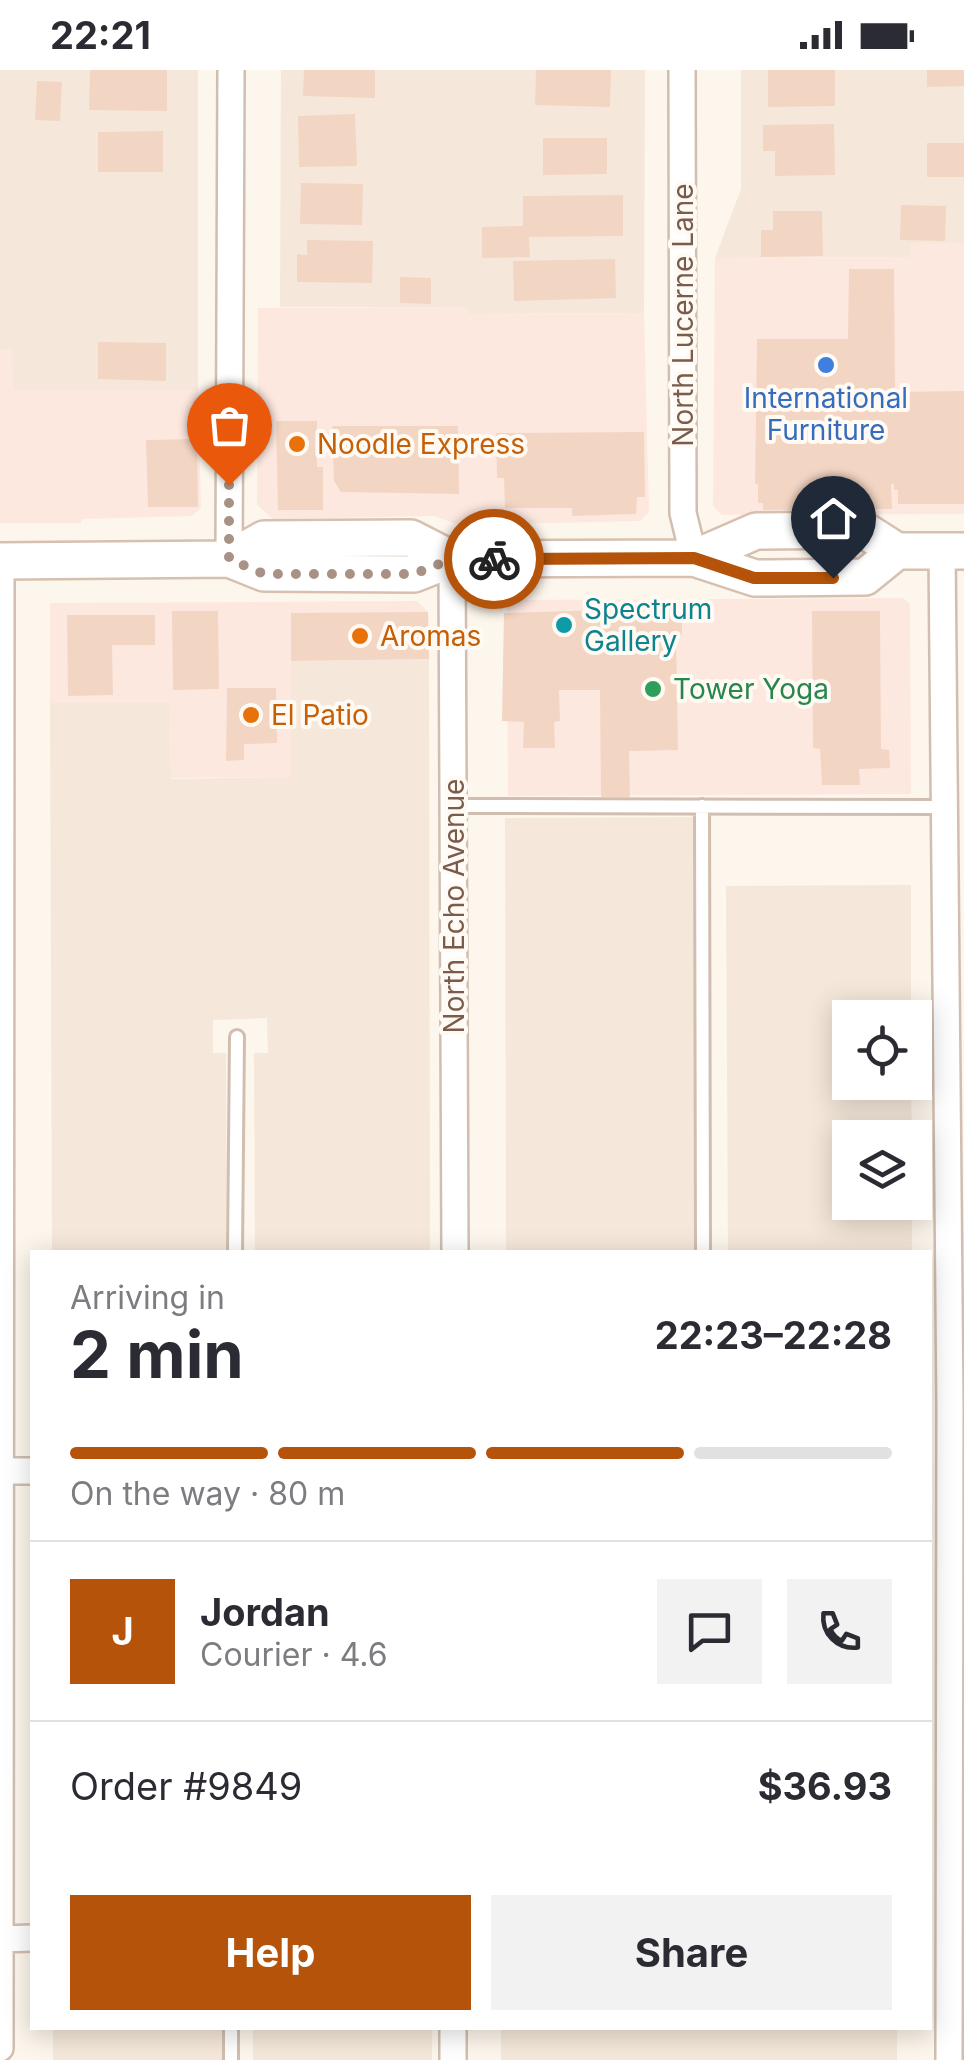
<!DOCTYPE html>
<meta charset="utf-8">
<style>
:root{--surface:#fff;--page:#f2f2f3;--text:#2b2b33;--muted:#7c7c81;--line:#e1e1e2;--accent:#b45309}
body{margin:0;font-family:Inter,sans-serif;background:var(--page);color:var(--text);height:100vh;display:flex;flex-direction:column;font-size:38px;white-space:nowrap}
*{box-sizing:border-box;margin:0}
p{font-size:32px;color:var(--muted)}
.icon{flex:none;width:55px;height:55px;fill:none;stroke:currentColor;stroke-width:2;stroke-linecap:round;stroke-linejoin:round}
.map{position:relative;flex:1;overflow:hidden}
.side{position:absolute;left:30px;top:1180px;width:902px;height:780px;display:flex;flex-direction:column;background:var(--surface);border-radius:0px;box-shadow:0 5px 25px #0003}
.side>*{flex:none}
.buttons{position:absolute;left:832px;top:930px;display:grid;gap:20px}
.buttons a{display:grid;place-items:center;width:100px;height:100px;border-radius:0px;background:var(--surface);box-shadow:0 5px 25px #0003;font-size:50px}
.pin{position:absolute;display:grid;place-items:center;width:85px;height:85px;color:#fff;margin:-102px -42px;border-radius:50% 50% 50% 0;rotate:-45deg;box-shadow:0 0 10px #0007}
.pin .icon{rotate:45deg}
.courier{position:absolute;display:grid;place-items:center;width:100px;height:100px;margin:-50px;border:8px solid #b45309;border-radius:50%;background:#fff;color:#222;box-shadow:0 2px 12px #0007}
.overview em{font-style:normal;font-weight:700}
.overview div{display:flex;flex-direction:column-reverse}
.overview{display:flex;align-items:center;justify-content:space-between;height:170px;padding:0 40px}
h1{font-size:65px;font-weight:700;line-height:75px}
.bar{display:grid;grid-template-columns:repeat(4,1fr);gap:15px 10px;align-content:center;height:120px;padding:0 40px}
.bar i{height:12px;border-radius:8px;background:var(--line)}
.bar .selected{background:var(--accent)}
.bar p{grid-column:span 4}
.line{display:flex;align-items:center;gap:25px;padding:0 40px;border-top:2px solid var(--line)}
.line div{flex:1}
.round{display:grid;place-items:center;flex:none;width:105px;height:105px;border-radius:0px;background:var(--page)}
.action{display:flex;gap:20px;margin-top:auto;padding:20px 40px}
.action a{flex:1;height:115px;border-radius:0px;background:var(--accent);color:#fff;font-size:40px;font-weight:700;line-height:115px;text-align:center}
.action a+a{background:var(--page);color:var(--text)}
.status{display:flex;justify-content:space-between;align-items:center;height:70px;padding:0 50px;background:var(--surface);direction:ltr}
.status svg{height:28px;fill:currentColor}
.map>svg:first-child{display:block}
.residential{fill:#f5e8da}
.commercial{fill:#fde8e0}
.building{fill:#f3d5c3}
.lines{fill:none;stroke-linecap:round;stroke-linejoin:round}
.lane-casing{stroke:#d1beb0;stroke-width:18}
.street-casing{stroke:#d1beb0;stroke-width:30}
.secondary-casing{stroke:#d6c0b0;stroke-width:40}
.lane{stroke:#fff;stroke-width:12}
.street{stroke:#fff;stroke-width:25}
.secondary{stroke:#fff;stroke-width:35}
.done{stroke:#a89285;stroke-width:10;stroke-dasharray:0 18}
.route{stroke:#b45309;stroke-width:12}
.shop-dot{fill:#3f7fe0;stroke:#fffaf3;stroke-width:4}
.food-dot{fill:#e8710a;stroke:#fffaf3;stroke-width:4}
.culture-dot{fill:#0f9aa8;stroke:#fffaf3;stroke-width:4}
.leisure-dot{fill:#2e9e5b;stroke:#fffaf3;stroke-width:4}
.labels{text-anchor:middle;stroke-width:8;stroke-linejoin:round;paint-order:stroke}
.street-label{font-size:28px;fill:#7a5c4d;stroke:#fffaf3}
.shop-label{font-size:28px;fill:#366cbe;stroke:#fffaf3}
.food-label{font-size:28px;fill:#c56008;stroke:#fffaf3;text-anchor:start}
.culture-label{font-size:28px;fill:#0d838f;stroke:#fffaf3;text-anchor:start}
.leisure-label{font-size:28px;fill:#27864d;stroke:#fffaf3;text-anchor:start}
</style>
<div class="status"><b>22:21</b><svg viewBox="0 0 49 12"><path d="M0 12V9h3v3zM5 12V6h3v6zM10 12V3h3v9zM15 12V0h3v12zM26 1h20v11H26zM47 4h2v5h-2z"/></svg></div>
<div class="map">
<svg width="964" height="1990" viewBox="0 0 964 1990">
<rect width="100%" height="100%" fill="#fdf6ec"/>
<path class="residential" d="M 0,0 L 198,0 L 198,320 L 12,320 L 12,279 L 0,279 Z
M 281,0 L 645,0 L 644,243 L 467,244 L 467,237 L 280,237 Z
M 741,0 L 964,0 L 964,173 L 911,173 L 911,187 L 715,188 L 741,119 Z
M 429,589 L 430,1182 L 255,1182 L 254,983 L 268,983 L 267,948 L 213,950 L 213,983 L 226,983 L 227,1182 L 52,1182 L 50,633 L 170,633 L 171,709 L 291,707 L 291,591 Z
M 704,747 L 705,1182 L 506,1182 L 505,748 Z
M 911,815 L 911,947 L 850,948 L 850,1012 L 911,1013 L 912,1067 L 850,1068 L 850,1132 L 912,1133 L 912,1182 L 728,1182 L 726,816 Z
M 53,1958 L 225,1958 L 225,1990 L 53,1990 Z
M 253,1958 L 432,1958 L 432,1990 L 253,1990 Z
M 501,1958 L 897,1958 L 897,1990 L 501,1990 Z"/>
<path class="commercial" d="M 911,173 L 964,173 L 964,444 L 722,445 L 713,436 L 715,188 L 910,187 Z
M 467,237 L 468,244 L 644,243 L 649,442 L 640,451 L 460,455 L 434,446 L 273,449 L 257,435 L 258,238 Z
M 0,279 L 12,279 L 13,320 L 198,320 L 201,438 L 192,446 L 82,449 L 81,453 L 0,453 Z
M 903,528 L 910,534 L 911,724 L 508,726 L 507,530 Z
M 417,531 L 428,542 L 429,589 L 291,591 L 291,707 L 171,708 L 170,633 L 50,633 L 50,533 Z"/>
<path class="building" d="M 90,0 L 167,0 L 167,41 L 89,40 Z
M 304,0 L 375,0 L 375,28 L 303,26 Z
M 536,0 L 611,0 L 610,37 L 535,35 Z
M 768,0 L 835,0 L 835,36 L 768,37 Z
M 927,0 L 964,0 L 964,16 L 927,17 Z
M 37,11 L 62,12 L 60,51 L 35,50 Z
M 355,44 L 357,96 L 299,97 L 298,46 Z
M 834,54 L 835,105 L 775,106 L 775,81 L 763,81 L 763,55 Z
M 163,61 L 163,102 L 98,102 L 98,62 Z
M 543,68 L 607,68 L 607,104 L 543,105 Z
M 927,73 L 964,73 L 964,107 L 927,107 Z
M 301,113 L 363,114 L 362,155 L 300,154 Z
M 623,125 L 623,166 L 529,167 L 530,187 L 482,188 L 482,157 L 523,156 L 523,126 Z
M 901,135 L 946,136 L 945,171 L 900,170 Z
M 773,141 L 822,141 L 823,186 L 761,187 L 761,160 L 773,160 Z
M 307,170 L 373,171 L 372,213 L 297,212 L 297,184 L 307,185 Z
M 615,189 L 616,228 L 514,231 L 513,191 Z
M 849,199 L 894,199 L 895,322 L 964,321 L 964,434 L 898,434 L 898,420 L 894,420 L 894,414 L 891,414 L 892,439 L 763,440 L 763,433 L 758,433 L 758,414 L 755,414 L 757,269 L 848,269 Z
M 400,207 L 431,208 L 431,234 L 400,233 Z
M 98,272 L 166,273 L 166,311 L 98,309 Z
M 276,351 L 317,351 L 317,397 L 323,397 L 323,440 L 278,440 Z
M 332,356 L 458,356 L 459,424 L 341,422 L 334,411 Z
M 644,362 L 645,427 L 637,427 L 636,444 L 572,446 L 572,438 L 505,438 L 504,408 L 497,408 L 496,363 Z
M 197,369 L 198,437 L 148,437 L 146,370 Z
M 682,533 L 682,566 L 676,566 L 678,680 L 629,681 L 630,727 L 601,727 L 600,620 L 559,620 L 560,651 L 554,652 L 555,678 L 523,678 L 524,652 L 502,651 L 504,543 L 601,540 L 601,534 Z
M 172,541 L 218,541 L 219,619 L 173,620 Z
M 812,541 L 880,541 L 881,679 L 889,680 L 890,698 L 859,699 L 860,715 L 822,715 L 820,679 L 813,678 Z
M 428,542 L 429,589 L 291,591 L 291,543 Z
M 67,545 L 155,545 L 155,575 L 112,575 L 113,625 L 68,626 Z
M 227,618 L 276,618 L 277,673 L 244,674 L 244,690 L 226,691 Z"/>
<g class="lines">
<defs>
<path id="lane" d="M 454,736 L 944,737
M 702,736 L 703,1182
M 235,1182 L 237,967
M 231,1990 L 231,1958"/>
<path id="street" d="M 682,0 L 683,443 L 694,488
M 942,481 L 950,1336 L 949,1990
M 229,489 L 231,0
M 452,489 L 455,1182
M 0,1401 L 32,1401
M 0,1869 L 32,1868
M 453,1958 L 453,1990
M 0,1978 L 1,491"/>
<path id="secondary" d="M 694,488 L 756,461 L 864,460 L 897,481 L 964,481
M 229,489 L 264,469 L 411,468 L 452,489
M 0,491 L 229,489 L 264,503 L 414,504 L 452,489 L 694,488 L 755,508 L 769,508 L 865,507 L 897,481"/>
</defs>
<use href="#lane" class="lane-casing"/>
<use href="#street" class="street-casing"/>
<use href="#secondary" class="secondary-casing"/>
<use href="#lane" class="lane"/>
<use href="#street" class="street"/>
<use href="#secondary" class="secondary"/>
</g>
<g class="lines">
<path class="done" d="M 229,415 L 229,489 L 264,504 L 414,504 L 452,489 L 494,489"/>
<path class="route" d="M 494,489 L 694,488 L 754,508 L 833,508"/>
</g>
<circle class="shop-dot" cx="826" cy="295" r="10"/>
<g class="food-dot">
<circle cx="297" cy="374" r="10"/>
<circle cx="360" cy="566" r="10"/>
<circle cx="251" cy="645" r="10"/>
</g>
<circle class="culture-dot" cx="564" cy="555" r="10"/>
<circle class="leisure-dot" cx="653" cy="619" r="10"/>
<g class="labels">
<g class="street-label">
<text transform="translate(683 245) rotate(-90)" y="10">North Lucerne Lane</text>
<text transform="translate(454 836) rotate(-90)" y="10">North Echo Avenue</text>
</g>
<g class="shop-label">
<text x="826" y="338">International<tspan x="826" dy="32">Furniture</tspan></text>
</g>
<g class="food-label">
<text x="317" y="384">Noodle Express</text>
<text x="380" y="576">Aromas</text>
<text x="271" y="655">El Patio</text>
</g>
<g class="culture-label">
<text x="584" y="549">Spectrum<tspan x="584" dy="32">Gallery</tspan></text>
</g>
<g class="leisure-label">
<text x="673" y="629">Tower Yoga</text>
</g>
</g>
</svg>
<div class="buttons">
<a><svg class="icon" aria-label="locate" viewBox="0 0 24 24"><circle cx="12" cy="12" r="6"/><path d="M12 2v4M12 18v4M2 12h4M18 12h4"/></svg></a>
<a><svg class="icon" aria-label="layers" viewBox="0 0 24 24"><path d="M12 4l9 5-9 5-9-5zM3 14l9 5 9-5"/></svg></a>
</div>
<div class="pin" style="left:229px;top:415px;background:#ea580c"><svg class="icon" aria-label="bag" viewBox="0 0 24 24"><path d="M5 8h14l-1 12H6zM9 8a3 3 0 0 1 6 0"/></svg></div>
<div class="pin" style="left:833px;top:508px;background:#1f2937"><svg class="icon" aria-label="home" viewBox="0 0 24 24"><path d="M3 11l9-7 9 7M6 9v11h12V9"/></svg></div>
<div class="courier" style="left:494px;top:489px"><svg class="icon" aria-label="bike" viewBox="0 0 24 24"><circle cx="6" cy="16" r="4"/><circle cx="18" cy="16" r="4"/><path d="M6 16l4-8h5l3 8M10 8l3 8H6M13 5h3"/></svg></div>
<section class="side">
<div class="overview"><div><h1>2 min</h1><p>Arriving in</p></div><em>22:23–22:28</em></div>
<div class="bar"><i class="selected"></i><i class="selected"></i><i class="selected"></i><i></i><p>On the way · 80 m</p></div>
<div class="line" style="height:180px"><b class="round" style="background:var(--accent);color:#fff">J</b><div><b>Jordan</b><p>Courier · 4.6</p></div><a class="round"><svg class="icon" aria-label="chat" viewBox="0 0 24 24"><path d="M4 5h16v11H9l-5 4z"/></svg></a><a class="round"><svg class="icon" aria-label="phone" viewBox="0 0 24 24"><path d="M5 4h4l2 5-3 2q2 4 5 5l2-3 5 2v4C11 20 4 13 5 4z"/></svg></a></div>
<div class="line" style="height:130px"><div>Order #9849</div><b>$36.93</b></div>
<div class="action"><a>Help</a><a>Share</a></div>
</section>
</div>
